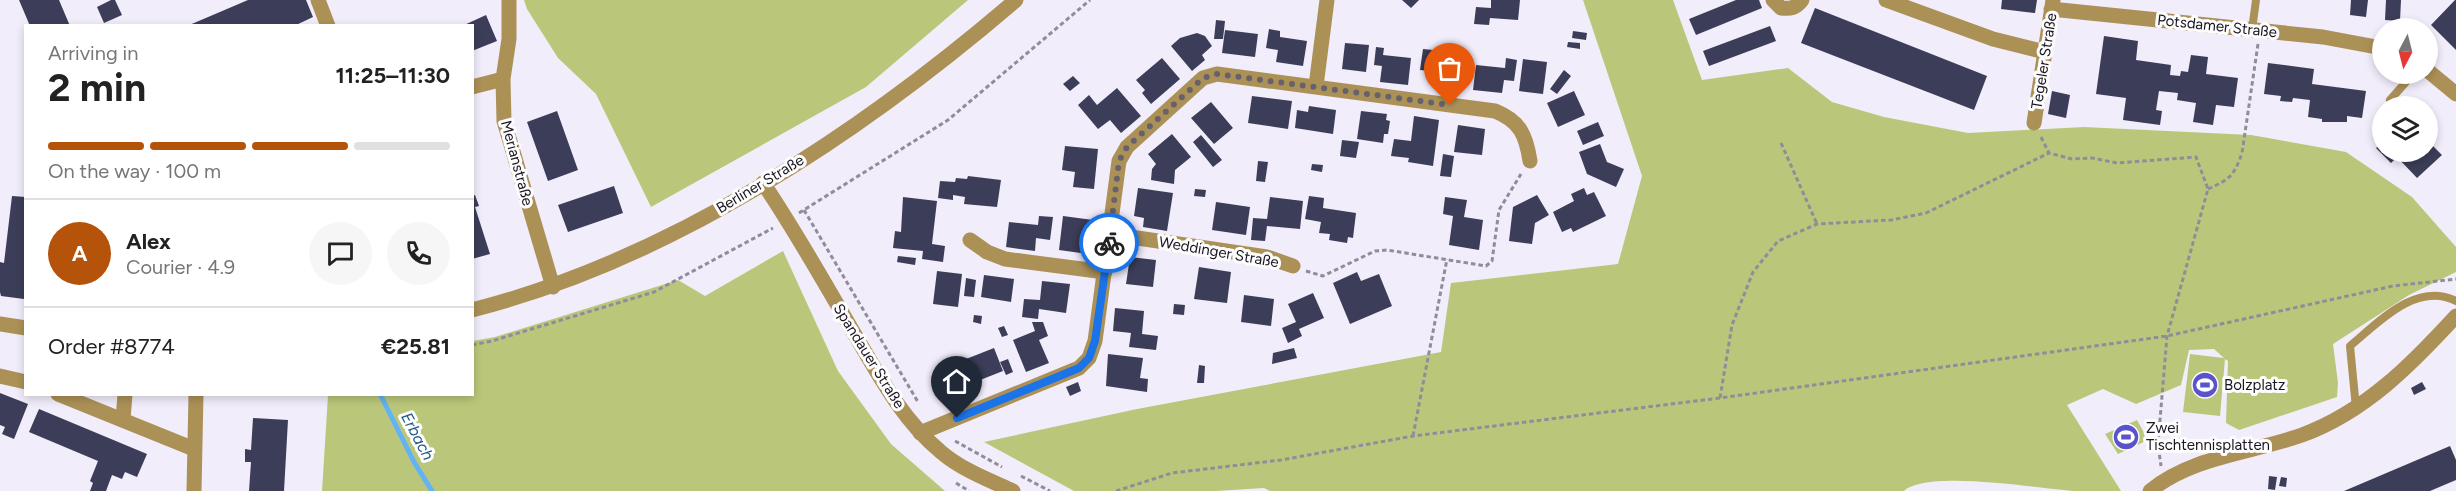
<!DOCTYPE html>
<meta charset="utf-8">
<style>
:root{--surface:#fff;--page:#f6f6f6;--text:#222;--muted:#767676;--line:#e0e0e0;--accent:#b45309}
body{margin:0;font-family:Figtree,sans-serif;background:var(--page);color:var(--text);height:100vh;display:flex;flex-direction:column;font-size:22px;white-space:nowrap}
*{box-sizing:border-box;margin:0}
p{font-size:20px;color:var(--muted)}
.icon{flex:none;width:33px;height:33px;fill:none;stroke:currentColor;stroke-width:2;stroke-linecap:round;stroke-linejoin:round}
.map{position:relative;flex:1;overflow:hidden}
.panel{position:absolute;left:24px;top:24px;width:450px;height:372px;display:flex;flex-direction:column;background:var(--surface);border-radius:0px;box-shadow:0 3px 9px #0003}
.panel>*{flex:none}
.needle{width:39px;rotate:187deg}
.tools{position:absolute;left:2372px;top:18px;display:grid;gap:12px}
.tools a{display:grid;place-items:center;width:66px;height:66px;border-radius:50%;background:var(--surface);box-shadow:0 3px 9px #0003;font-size:30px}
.pin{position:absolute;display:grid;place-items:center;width:51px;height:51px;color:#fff;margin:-62px -26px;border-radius:50% 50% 50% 0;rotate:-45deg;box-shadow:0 0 6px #0007}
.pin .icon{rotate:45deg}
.courier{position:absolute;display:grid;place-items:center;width:60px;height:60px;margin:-30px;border:4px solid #1a73e8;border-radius:50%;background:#fff;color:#222;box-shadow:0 2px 8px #0007}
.summary em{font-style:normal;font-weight:700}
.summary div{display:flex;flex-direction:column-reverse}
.summary{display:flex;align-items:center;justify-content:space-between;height:102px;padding:0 24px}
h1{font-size:39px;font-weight:700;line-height:45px}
.bar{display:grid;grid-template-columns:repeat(4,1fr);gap:9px 6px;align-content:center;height:72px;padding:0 24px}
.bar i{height:8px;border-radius:4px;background:var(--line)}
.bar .current{background:var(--accent)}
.bar p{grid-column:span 4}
.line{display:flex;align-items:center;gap:15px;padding:0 24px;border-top:2px solid var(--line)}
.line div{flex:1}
.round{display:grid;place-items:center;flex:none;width:63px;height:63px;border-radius:32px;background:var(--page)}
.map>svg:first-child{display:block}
.green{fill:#bac77a}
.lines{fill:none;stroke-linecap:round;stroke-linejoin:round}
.stream{stroke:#61b3f5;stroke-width:5}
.building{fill:#3c3d58}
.path{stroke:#918c99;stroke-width:3;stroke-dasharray:4.5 3;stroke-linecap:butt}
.service{stroke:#ac9157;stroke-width:8}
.minor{stroke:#ac9157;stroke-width:15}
.tertiary{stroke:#ac9157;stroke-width:15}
.done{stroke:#66616d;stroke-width:6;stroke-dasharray:0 10.8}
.route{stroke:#1a73e8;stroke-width:8}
.labels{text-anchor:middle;stroke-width:6;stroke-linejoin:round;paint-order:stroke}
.street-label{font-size:15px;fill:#1a1621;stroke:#fdfdfd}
.poi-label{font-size:15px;fill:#1a1621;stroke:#fdfdfd;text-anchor:start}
.water-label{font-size:16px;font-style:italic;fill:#205a86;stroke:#fdfdfd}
</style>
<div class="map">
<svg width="2456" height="491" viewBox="0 0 2456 491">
<rect width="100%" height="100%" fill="#f2edfb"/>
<path class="green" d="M 524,0 L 968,0 L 866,87 L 651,207 L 596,94 L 558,58 L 527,9 Z
M 1583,0 L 1673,0 L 1702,80 L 1788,68 L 1832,102 L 1884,117 L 1968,133 L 2084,127 L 2251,135 L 2346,152 L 2412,197 L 2456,247 L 2456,272 L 2409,295 L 2333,344 L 2338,383 L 2337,397 L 2239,430 L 2226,423 L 2228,361 L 2225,359 L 2220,416 L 2183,412 L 2190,354 L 2224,358 L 2214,349 L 2189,350 L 2181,385 L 2136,404 L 2103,389 L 2067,405 L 2121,491 C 2106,491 2090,491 2074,491 C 2041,489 1927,469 1904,491 L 1270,491 L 1264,488 L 1216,491 L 1074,491 L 984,442 L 1137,409 L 1441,352 L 1451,283 L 1618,264 L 1642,176 Z
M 783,251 L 838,371 L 891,444 L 945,491 L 322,491 L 328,395 L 472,394 L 473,341 L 495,337 L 678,280 L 705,296 Z
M 2137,420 L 2148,440 L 2118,454 L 2105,434 Z"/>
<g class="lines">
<path class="stream" d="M 380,394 L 414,462 L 432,491"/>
</g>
<path class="building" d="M 19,0 L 59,0 L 70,26 L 30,26 Z
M 111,0 L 115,0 L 122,15 L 104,23 L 97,7 Z
M 248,0 L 306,0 L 313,17 L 294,26 L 187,26 Z
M 1402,0 L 1419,0 L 1411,8 Z
M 1491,0 L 1520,0 L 1518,20 L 1490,18 L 1489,25 L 1474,24 L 1476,7 L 1491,8 Z
M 1736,0 L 1759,0 L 1762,8 L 1696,35 L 1689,19 Z
M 2002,0 L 2037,0 L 2035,13 L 2001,9 Z
M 2351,0 L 2368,0 L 2366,17 L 2350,15 Z
M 2386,0 L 2401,0 L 2400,21 L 2385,20 Z
M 2455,0 L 2456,0 L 2456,50 L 2431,25 Z
M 1815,8 L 1987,76 L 1974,110 L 1801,43 Z
M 486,15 L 497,41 L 472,51 L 472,26 L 462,26 Z
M 1216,20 L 1225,21 L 1223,39 L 1214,39 Z
M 1770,26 L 1776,41 L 1709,66 L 1703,51 Z
M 1269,29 L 1280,31 L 1280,37 L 1307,41 L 1303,66 L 1276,62 L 1278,50 L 1266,48 Z
M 1225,30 L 1258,34 L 1255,57 L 1222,53 Z
M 1573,31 L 1587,33 L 1586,40 L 1572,38 Z
M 1197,33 L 1205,36 L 1212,46 L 1202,55 L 1205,60 L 1192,71 L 1171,46 L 1180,38 Z
M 2104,36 L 2138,41 L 2136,60 L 2171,65 L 2170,75 L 2180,76 L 2181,71 L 2188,72 L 2191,55 L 2208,57 L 2206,74 L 2238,78 L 2234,107 L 2216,105 L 2213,125 L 2193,122 L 2196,103 L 2177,100 L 2178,93 L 2159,91 L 2156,110 L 2162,111 L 2160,125 L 2123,120 L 2126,98 L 2096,94 Z
M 1568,42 L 1580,43 L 1580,49 L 1567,47 Z
M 1345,43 L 1369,45 L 1366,72 L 1342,69 Z
M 1376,47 L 1384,48 L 1383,55 L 1411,58 L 1408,85 L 1380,82 L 1382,66 L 1374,65 Z
M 1423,49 L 1433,50 L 1432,59 L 1456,62 L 1454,86 L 1429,83 L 1430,71 L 1420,70 Z
M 1162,58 L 1180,79 L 1151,104 L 1142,93 L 1145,90 L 1136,80 Z
M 1506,58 L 1517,60 L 1514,81 L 1504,80 L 1502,93 L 1473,90 L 1476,65 L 1505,68 Z
M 1523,59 L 1547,62 L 1543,94 L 1519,91 Z
M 2268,63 L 2314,69 L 2312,84 L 2366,91 L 2362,118 L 2347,116 L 2347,122 L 2322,122 L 2322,119 L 2308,117 L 2310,100 L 2293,98 L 2292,102 L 2280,101 L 2281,96 L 2264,94 Z
M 1564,70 L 1571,76 L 1557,94 L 1550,89 Z
M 1073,76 L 1080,83 L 1070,91 L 1063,84 Z
M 1117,88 L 1141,116 L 1121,133 L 1110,120 L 1098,129 L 1078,105 L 1089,95 L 1097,105 Z
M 1574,91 L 1585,115 L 1558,127 L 1547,103 Z
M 2052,91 L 2070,95 L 2066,118 L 2048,114 Z
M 1252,96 L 1292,101 L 1288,129 L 1248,123 Z
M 1211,102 L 1233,128 L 1214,144 L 1191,118 Z
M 1309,106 L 1336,110 L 1333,134 L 1295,128 L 1297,110 L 1308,112 Z
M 557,111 L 578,170 L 548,181 L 527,122 Z
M 1361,111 L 1387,114 L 1386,120 L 1390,121 L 1388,134 L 1384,134 L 1383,143 L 1357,139 Z
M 1414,116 L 1439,120 L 1433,166 L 1408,162 L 1409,158 L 1391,156 L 1394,139 L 1411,141 Z
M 1598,122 L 1604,136 L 1583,145 L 1577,131 Z
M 1458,125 L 1485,129 L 1482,155 L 1454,152 Z
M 1172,134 L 1191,157 L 1175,170 L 1174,184 L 1151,180 L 1152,169 L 1156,164 L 1148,154 Z
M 1201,135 L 1222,160 L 1213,167 L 1193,142 Z
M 1342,140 L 1359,142 L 1356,158 L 1340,156 Z
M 2427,140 L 2442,155 L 2417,178 L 2397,157 L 2391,163 L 2376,148 L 2382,143 L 2382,152 L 2427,152 Z
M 1600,144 L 1607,162 L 1624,169 L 1616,187 L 1587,174 L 1579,152 Z
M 1065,146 L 1098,149 L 1094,189 L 1073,187 L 1075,172 L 1062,170 Z
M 1443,154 L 1454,156 L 1451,177 L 1440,176 Z
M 1258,161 L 1268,162 L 1265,182 L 1256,181 Z
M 1312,164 L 1323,165 L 1322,172 L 1311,170 Z
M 968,176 L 1001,180 L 997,207 L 964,204 L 965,197 L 953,195 L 953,200 L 938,198 L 940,181 L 955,182 L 956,178 L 967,179 Z
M 614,186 L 623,213 L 568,232 L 558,205 Z
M 1138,188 L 1173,193 L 1167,231 L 1143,227 L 1144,218 L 1134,216 Z
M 1584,188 L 1587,195 L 1594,192 L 1606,216 L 1573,232 L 1571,228 L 1562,232 L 1553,212 L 1574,201 L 1571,194 Z
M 1195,189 L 1206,190 L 1205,197 L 1194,196 Z
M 475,195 L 479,206 L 475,207 L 490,254 L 472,259 L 472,196 Z
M 1537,195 L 1549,215 L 1535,223 L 1532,244 L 1509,241 L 1513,207 Z
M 12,196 L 26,197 L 24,299 L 1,296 L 0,292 L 0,262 L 4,263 Z
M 1309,196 L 1324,198 L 1323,208 L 1356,213 L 1353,238 L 1348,237 L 1347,243 L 1329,240 L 1330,234 L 1319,233 L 1321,222 L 1305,219 Z
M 903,197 L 937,201 L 932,244 L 945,246 L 943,262 L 922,259 L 923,251 L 893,248 L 895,231 L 901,232 Z
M 1270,197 L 1303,201 L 1300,229 L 1267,226 L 1265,241 L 1251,240 L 1253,218 L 1267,219 Z
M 1445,197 L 1467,200 L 1464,217 L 1483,220 L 1479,250 L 1449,245 L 1453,216 L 1443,214 Z
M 1216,202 L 1250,207 L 1246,235 L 1212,230 Z
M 1039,216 L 1053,217 L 1050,240 L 1036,238 L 1035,251 L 1006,247 L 1009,222 L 1038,225 Z
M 1063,216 L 1093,220 L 1090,235 L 1095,236 L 1093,246 L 1089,245 L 1088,254 L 1059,250 Z
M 898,256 L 916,258 L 915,265 L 897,262 Z
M 1130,257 L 1156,260 L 1153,287 L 1126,284 Z
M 1199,267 L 1231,272 L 1227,303 L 1194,299 Z
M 937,271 L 962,274 L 958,307 L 933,304 Z
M 1357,272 L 1361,281 L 1379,274 L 1392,306 L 1350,324 L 1333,283 Z
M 984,275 L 1014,279 L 1011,302 L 981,297 Z
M 966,278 L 976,280 L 974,297 L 964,296 Z
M 1042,281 L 1070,284 L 1066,313 L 1039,309 L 1038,319 L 1022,317 L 1024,299 L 1040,300 Z
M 1313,293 L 1324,318 L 1299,329 L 1302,336 L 1288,343 L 1282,328 L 1296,322 L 1288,304 Z
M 1244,295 L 1274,299 L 1271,326 L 1241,322 Z
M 1174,304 L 1185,305 L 1184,315 L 1173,314 Z
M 1115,308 L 1144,311 L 1142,334 L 1158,336 L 1156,350 L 1129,347 L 1131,333 L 1113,331 Z
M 974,315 L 982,316 L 981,324 L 973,322 Z
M 1032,322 L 1043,322 L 1048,336 L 1039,340 L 1049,363 L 1026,372 L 1013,340 L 1035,331 Z
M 1004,326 L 1008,335 L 1002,337 L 998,328 Z
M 994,348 L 1003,371 L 970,384 L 961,361 Z
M 1294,348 L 1297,358 L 1272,364 L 1273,353 Z
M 1108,354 L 1143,358 L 1140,378 L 1148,379 L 1147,392 L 1106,386 Z
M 1008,359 L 1013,372 L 1006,375 L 1000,362 Z
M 1199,365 L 1205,366 L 1204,383 L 1197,383 Z
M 1078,382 L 1081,391 L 1070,396 L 1066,387 Z
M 2422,382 L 2426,389 L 2414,395 L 2411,388 Z
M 0,393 L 28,404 L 14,439 L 2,434 L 5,427 L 0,425 Z
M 39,409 L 147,454 L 137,477 L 125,472 L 122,479 L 112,475 L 106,491 L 90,491 L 93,483 L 90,481 L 98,461 L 29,432 Z
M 253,418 L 288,420 L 284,491 L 249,491 L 251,462 L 245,462 L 245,449 L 251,450 Z
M 2450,446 L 2456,460 L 2456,480 L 2430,491 L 2344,491 Z
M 2269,476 L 2277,477 L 2275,490 L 2268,489 Z
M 2281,477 L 2287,478 L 2286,487 L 2279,486 Z"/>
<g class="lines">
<path class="path" d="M 2041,137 L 2049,153 L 2072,159 L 2092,158 L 2117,163 L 2196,157 L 2208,189 L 2167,336 L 2158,444 L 2161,466
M 1781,143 L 1817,224
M 2208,189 C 2230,179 2234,176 2242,153 L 2258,44
M 804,210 L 918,402
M 799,213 L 948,120 L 1090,0
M 1306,271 L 1323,276 L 1375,251 L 1387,250 L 1486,266 L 1492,261 L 1499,210 L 1521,174
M 472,345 L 492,341 L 654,292 L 773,228
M 1720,398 L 1732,325 L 1753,272 L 1778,241 L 1817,224 L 1891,220 L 1926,213 L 2049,153
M 1413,436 L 1447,259
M 955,441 L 1002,467
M 1021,476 L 1050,491
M 956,483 L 969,491
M 1116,491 L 1172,473 L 1281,460 L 1413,436 L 1720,398 L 2167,336 L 2393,286 L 2456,279"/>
<path class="service" d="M 2252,30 L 2256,0
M 2390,100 L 2413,74
M 2356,408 L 2350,346 C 2378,323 2416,281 2456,301"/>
<path class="minor" d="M 318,0 L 328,26
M 509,0 L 509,39 L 503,79 L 504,121 L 553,287
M 1773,0 L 1781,8 C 1791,9 1796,8 1802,0
M 1886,0 L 1993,39 L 2045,52
M 2051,9 L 2323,37 L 2382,48
M 2427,70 L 2456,94
M 1316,86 L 1327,0
M 472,87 L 503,79
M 2034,123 L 2053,0
M 763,183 C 795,230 822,279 851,328 C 877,372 901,419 941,452 C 962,470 989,480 1013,491
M 1110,234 L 1267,257 L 1293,266
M 970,240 L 987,252 L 1005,259 L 1105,272
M 0,376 L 26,382
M 58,394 L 194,449
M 123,420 L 125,394
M 920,433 L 1079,368 L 1089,358 L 1095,341 L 1119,161 L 1127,147 L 1203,78 L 1217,74 L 1495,111 C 1520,121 1526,135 1530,161
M 194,491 L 196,394
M 2150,491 C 2193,456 2252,453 2302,435 C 2365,412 2412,364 2456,316"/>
<path class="tertiary" d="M 472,310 C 672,259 861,133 1016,0
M 0,324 L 26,328"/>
</g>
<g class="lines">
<path class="done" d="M 1109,243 L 1119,161 L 1127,147 L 1203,78 L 1217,74 L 1450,105"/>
<path class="route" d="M 957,418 L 1079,368 L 1089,358 L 1095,341 L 1109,243"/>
</g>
<defs>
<symbol id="stadium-disc" viewBox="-11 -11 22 22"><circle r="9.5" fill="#5b53cb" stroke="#fdfdfd"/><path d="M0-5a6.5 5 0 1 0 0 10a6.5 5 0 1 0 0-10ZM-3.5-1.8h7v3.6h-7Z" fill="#fff"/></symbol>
</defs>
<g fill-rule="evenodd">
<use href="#stadium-disc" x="2190" y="370" width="30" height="30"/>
<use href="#stadium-disc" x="2111" y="422" width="30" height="30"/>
</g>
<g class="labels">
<g class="street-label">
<text transform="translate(2217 26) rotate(6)" y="5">Potsdamer Straße</text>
<text transform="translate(2044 61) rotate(-81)" y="5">Tegeler Straße</text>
<text transform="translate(517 163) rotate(75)" y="5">Merianstraße</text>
<text transform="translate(760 184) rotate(-31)" y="5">Berliner Straße</text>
<text transform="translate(1219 252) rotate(10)" y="5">Weddinger Straße</text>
<text transform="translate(869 356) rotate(58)" y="5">Spandauer Straße</text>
</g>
<g class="poi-label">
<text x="2224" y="390">Bolzplatz</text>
<text x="2146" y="433">Zwei<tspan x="2146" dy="17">Tischtennisplatten</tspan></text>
</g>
<g class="water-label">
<text transform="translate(418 436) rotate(62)" y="6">Erbach</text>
</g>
</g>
</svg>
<div class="tools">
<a><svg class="needle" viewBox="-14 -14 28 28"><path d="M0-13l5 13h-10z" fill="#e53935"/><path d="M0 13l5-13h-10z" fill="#767676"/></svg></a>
<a><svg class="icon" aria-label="layers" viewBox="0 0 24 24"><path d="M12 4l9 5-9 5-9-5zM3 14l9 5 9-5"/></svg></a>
</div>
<div class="pin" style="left:1450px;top:105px;background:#ea580c"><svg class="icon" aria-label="bag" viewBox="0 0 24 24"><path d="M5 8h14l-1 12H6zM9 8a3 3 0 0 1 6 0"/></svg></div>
<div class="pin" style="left:957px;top:418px;background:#1f2937"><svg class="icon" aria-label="home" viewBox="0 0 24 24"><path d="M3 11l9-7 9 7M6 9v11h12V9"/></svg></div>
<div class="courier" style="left:1109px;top:243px"><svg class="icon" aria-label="bike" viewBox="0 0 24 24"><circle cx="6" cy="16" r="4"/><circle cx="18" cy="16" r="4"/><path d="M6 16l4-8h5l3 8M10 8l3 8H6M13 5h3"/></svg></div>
<section class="panel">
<div class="summary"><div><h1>2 min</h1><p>Arriving in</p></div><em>11:25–11:30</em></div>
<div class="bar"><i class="current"></i><i class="current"></i><i class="current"></i><i></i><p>On the way · 100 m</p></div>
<div class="line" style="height:108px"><b class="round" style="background:var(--accent);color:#fff">A</b><div><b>Alex</b><p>Courier · 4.9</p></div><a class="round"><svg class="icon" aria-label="chat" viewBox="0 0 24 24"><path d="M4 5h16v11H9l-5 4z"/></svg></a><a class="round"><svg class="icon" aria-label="phone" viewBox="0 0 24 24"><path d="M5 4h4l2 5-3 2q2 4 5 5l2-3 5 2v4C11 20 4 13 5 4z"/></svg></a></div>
<div class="line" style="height:78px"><div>Order #8774</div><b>€25.81</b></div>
</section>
</div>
